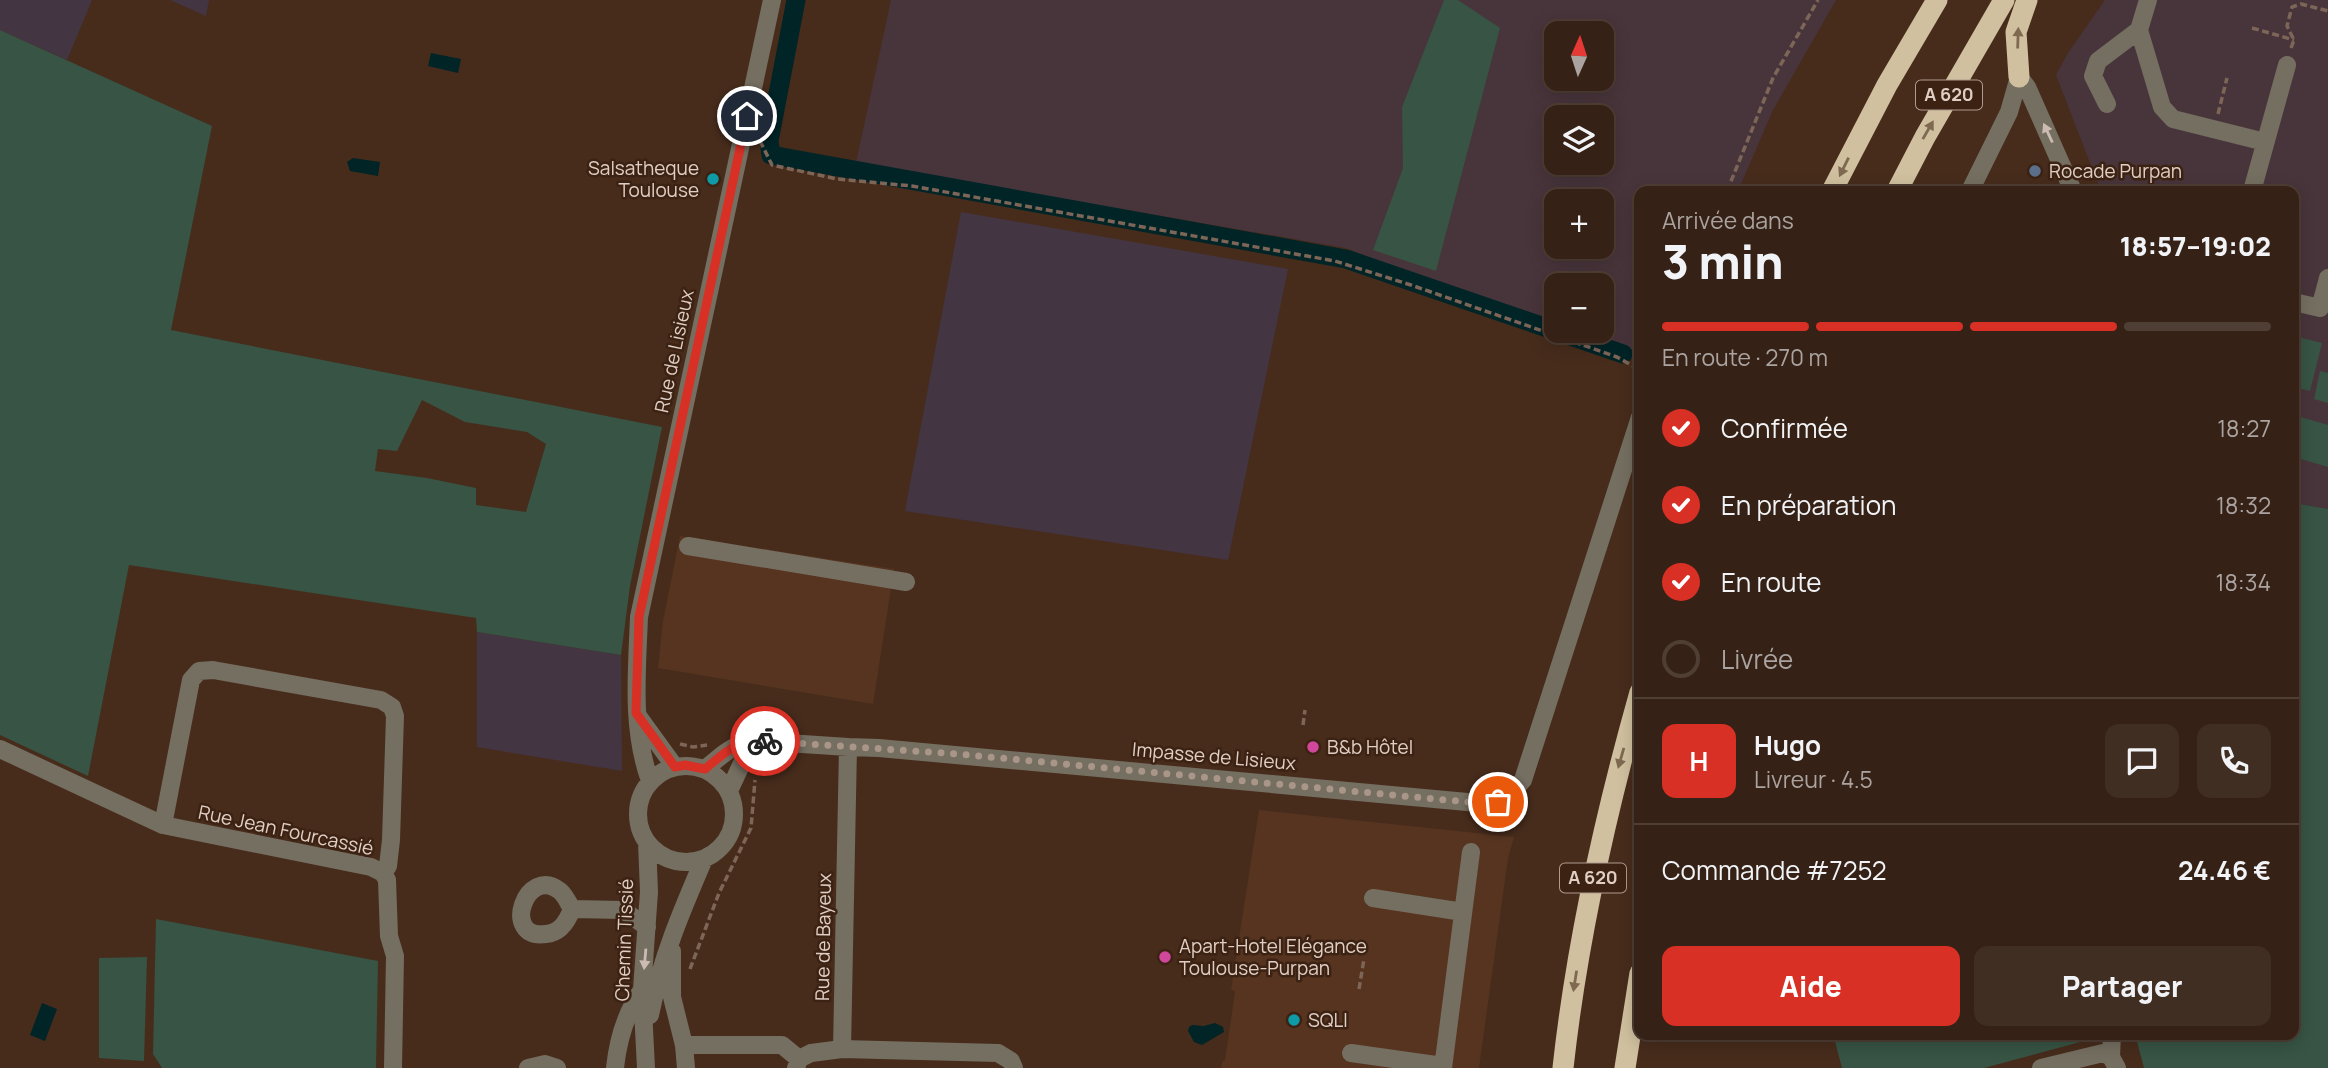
<!DOCTYPE html>
<html lang="fr">
<meta charset="utf-8">
<style>
:root{--surface:#352115;--page:#402e22;--text:#f1f3f6;--muted:#aaa3a0;--line:#4f3e34;--accent:#d93025}
body{margin:0;font-family:Manrope,sans-serif;background:var(--page);color:var(--text);height:100vh;display:flex;flex-direction:column;font-size:26px;white-space:nowrap}
*{box-sizing:border-box;margin:0}
p{font-size:23px;color:var(--muted)}
.icon{flex:none;width:38px;height:38px;fill:none;stroke:currentColor;stroke-width:2;stroke-linecap:round;stroke-linejoin:round}
.map{position:relative;flex:1;overflow:hidden}
.sheet{position:absolute;left:1634px;top:186px;width:665px;height:854px;display:flex;flex-direction:column;background:var(--surface);border-radius:14px;box-shadow:0 4px 18px #0003,0 0 0 2px var(--line)}
.sheet>*{flex:none}
.needle{width:46px;rotate:3deg}
.fabs{position:absolute;left:1544px;top:21px;display:grid;gap:14px}
.fabs a{display:grid;place-items:center;width:70px;height:70px;border-radius:14px;background:var(--surface);box-shadow:0 4px 18px #0003,0 0 0 2px var(--line);font-size:35px}
.pin{position:absolute;display:grid;place-items:center;width:60px;height:60px;color:#fff;margin:-30px;border:4px solid #fff;border-radius:50%;box-shadow:0 2px 7px #0007}
.courier{position:absolute;display:grid;place-items:center;width:70px;height:70px;margin:-35px;border:5px solid #d93025;border-radius:50%;background:#fff;color:#222;box-shadow:0 2px 9px #0007}
.summary em{font-style:normal;font-weight:800}
.summary div{display:flex;flex-direction:column-reverse}
.summary{display:flex;align-items:center;justify-content:space-between;height:119px;padding:0 28px}
h1{font-size:46px;font-weight:800;line-height:52px}
.bar{display:grid;grid-template-columns:repeat(4,1fr);gap:10px 7px;align-content:center;height:84px;padding:0 28px}
.bar i{height:9px;border-radius:5px;background:var(--line)}
.bar .selected{background:var(--accent)}
.bar p{grid-column:span 4}
.line{display:flex;align-items:center;gap:18px;padding:0 28px;border-top:2px solid var(--line)}
.line div{flex:1}
.round{display:grid;place-items:center;flex:none;width:74px;height:74px;border-radius:14px;background:var(--page)}
ol{padding:0 28px;list-style:none}
li{display:flex;align-items:center;gap:21px;height:77px}
li p{margin-inline-start:auto}
li .icon{padding:7px;border-radius:50%;background:var(--accent);color:#fff;stroke-width:4}
li:last-child{color:var(--muted)}
li i{width:38px;height:38px;border:4px solid var(--line);border-radius:50%}
.cta{display:flex;gap:14px;margin-top:auto;padding:14px 28px}
.cta a{flex:1;height:80px;border-radius:14px;background:var(--accent);color:#fff;font-size:28px;font-weight:800;line-height:80px;text-align:center}
.cta a+a{background:var(--page);color:var(--text)}
.map>svg:first-child{display:block}
.built{fill:#563420}
.industrial{fill:#443542}
.education{fill:#48353b;fill-rule:evenodd}
.green{fill:#375444;fill-rule:evenodd}
.water{fill:#012427}
.lines{fill:none;stroke-linecap:round;stroke-linejoin:round}
.canal{stroke:#012427;stroke-width:19}
.path{stroke:#7d6557;stroke-width:3.5;stroke-dasharray:7 3.5;stroke-linecap:butt}
.minor{stroke:#756f61;stroke-width:18}
.highway{stroke:#d0c09f;stroke-width:21}
.oneway{fill:#7f6951}
.oneway2{fill:#cbbbb0}
.done{stroke:#aa9589;stroke-width:7;stroke-dasharray:0 12.6}
.route{stroke:#d93025;stroke-width:9}
.service-dot{fill:#5c6f8a;stroke:#3c2212;stroke-width:2.5}
.culture-dot{fill:#0f9aa8;stroke:#3c2212;stroke-width:2.5}
.hotel-dot{fill:#d1479c;stroke:#3c2212;stroke-width:2.5}
.labels{text-anchor:middle;stroke-width:5;stroke-linejoin:round;paint-order:stroke}
.shield{fill:#3c2212;stroke:#af9a8f;stroke-width:2}
.shield-label{font-size:18px;font-weight:bold;fill:#e0cec4}
.poi-label{font-size:19px;fill:#e0cec4;stroke:#3c2212;text-anchor:start}
.street-label{font-size:19px;fill:#e0cec4;stroke:#3c2212}
</style>
<div class="map">
<svg width="2328" height="1068" viewBox="0 0 2328 1068">
<rect width="100%" height="100%" fill="#472c1c"/>
<path class="built" d="M 680,536 L 894,569 L 873,704 L 658,668 L 663,621 Z
M 1259,810 L 1514,837 L 1508,858 L 1479,1068 L 1221,1068 L 1222,1062 L 1225,1060 L 1232,1013 L 1235,991 L 1231,990 Z"/>
<path class="industrial" d="M 0,0 L 92,0 L 67,60 L 0,30 Z
M 170,0 L 209,0 L 206,16 Z
M 961,212 L 1288,269 L 1228,560 L 905,511 Z
M 477,632 L 621,655 L 622,771 L 477,747 Z"/>
<path class="education" d="M 891,0 L 1836,0 L 1773,110 L 1738,191 L 1640,191 L 1640,352 L 1577,331 L 1601,331 L 1601,285 L 1556,285 L 1556,324 L 1421,279 L 1346,248 L 856,163 ZM 1556,33 L 1601,33 L 1601,79 L 1556,79 ZM 1556,117 L 1601,117 L 1601,163 L 1556,163 ZM 1556,201 L 1601,201 L 1601,247 L 1556,247 Z
M 2105,0 L 2328,0 L 2328,509 L 2294,503 L 2294,191 L 2101,191 L 2056,75 L 2068,53 Z"/>
<path class="green" d="M 1444,0 L 1458,0 L 1500,28 L 1436,271 L 1373,250 L 1403,168 L 1402,107 Z
M 0,30 L 212,126 L 171,330 L 662,427 L 630,586 L 621,655 L 477,632 L 476,618 L 129,565 L 88,776 L 0,735 ZM 422,400 L 465,422 L 527,432 L 546,444 L 526,512 L 476,505 L 476,488 L 427,478 L 375,471 L 378,449 L 397,451 Z
M 2294,336 L 2322,343 L 2310,391 L 2294,387 Z
M 2320,371 L 2328,373 L 2328,403 L 2314,399 Z
M 2294,415 L 2328,425 L 2328,467 L 2294,457 Z
M 2294,503 L 2328,509 L 2328,1068 L 2144,1068 L 2135,1034 L 2294,1034 Z
M 156,919 L 378,961 L 376,1068 L 162,1068 L 153,1054 Z
M 147,957 L 144,1061 L 99,1058 L 99,958 Z
M 1833,1034 L 2110,1034 L 1984,1068 L 1842,1068 Z"/>
<path class="water" d="M 431,53 L 461,59 L 458,73 L 428,66 Z
M 353,158 L 380,162 L 378,176 L 350,171 L 347,162 Z
M 42,1003 L 57,1009 L 45,1041 L 30,1035 Z
M 1215,1023 L 1223,1027 L 1224,1032 L 1202,1045 L 1194,1042 L 1188,1031 L 1189,1027 L 1192,1025 L 1204,1026 Z"/>
<g class="lines">
<path class="canal" d="M 796,0 L 769,141 L 771,155 L 1346,259 L 1623,354"/>
<path class="path" d="M 2252,28 L 2294,40
M 2291,48 L 2294,40 L 2287,26 L 2292,7 L 2301,4 L 2328,11
M 2218,114 L 2227,78
M 760,141 L 772,165 L 837,179 L 912,186 L 1335,261 L 1411,285 L 1617,357 L 1640,370
M 1727,191 L 1773,78 L 1818,0
M 1303,725 L 1305,710
M 680,744 L 693,747 L 707,745
M 690,969 L 719,893 L 751,828 L 755,780
M 1359,989 L 1364,959"/>
<path class="minor" d="M 2148,0 L 2139,30 L 2162,107 L 2173,119 L 2265,142
M 2019,77 L 2027,87 L 2073,191
M 2107,104 L 2093,76 L 2098,61 L 2139,30
M 1970,191 L 2009,112 L 2019,77
M 2252,191 L 2287,65
M 2294,302 L 2320,308 L 2328,278
M 688,546 L 906,582
M 638,716 L 675,767
M 772,742 L 848,747 L 842,1049 L 998,1053 L 1011,1061 L 1014,1068
M 848,747 L 879,748 L 1478,803 C 1504,801 1506,799 1523,780 L 1640,417
M 0,749 L 163,825 L 371,867 L 383,873 L 387,880 L 389,936 L 395,956 L 393,1068
M638 814a48 48 0 1 1 96 0a48 48 0 1 1-96 0Z
M 705,769 C 732,747 735,741 772,742 L 743,761 L 729,791
M 650,781 C 631,728 637,672 639,617 L 772,0
M 163,825 L 191,680 L 199,671 L 213,670 L 381,700 L 392,707 L 395,716 L 391,840 L 388,866 L 383,873
M 1373,898 L 1463,912
M 572,909 C 567,922 560,933 546,934 C 500,940 526,864 560,891 C 565,895 569,904 572,909 L 623,910 L 647,927
M 672,951 L 672,997 L 684,1045 L 686,1068
M 650,1015 C 661,959 682,910 704,859
M 684,1045 L 782,1045 L 799,1059
M 1351,1053 L 1443,1066
M 2111,1057 L 2112,1034
M 528,1068 L 545,1064 L 557,1068
M 615,1068 C 618,1039 625,1014 642,990
M 646,1068 L 642,990 L 649,892 L 647,842
M 796,1068 L 799,1059 L 811,1053 L 842,1049
M 1443,1068 L 1471,852
M 2041,1068 L 2103,1053 L 2111,1057 L 2117,1068"/>
<path class="highway" d="M 2019,77 L 2016,32 L 2027,0
M 1832,191 L 1887,85 L 1937,0
M 1897,191 L 1925,137 L 2004,0
M 1563,1068 C 1577,940 1605,816 1640,692
M 1625,1068 L 1640,973"/>
</g>
<defs><path id="oneway-solid" d="M-6-.8H1V-3.2L6.5 0L1 3.2V.8H-6Z" transform="scale(1.75)"/></defs>
<g class="oneway">
<use href="#oneway-solid" transform="translate(2018 38) rotate(-88)"/>
<use href="#oneway-solid" transform="translate(1928 130) rotate(-60)"/>
<use href="#oneway-solid" transform="translate(1844 167) rotate(116)"/>
<use href="#oneway-solid" transform="translate(1621 758) rotate(106)"/>
<use href="#oneway-solid" transform="translate(1575 981) rotate(99)"/>
</g>
<g class="oneway2">
<use href="#oneway-solid" transform="translate(2048 133) rotate(-115)"/>
<use href="#oneway-solid" transform="translate(645 959) rotate(95)"/>
</g>
<g class="lines">
<path class="done" d="M 765,741 L 958,754 L 1478,803 L 1498,802"/>
<path class="route" d="M 747,116 L 639,617 L 636,713 L 675,767 L 685,765 L 705,769 C 727,751 734,741 765,741"/>
</g>
<circle class="service-dot" cx="2035" cy="171" r="7"/>
<g class="culture-dot">
<circle cx="713" cy="179" r="7"/>
<circle cx="1294" cy="1020" r="7"/>
</g>
<g class="hotel-dot">
<circle cx="1313" cy="747" r="7"/>
<circle cx="1165" cy="957" r="7"/>
</g>
<g class="labels">
<g class="shield">
<rect x="1916" y="80.5" width="66" height="29" rx="5"/>
<rect x="1560" y="863.5" width="66" height="29" rx="5"/>
</g>
<g class="shield-label">
<text x="1949" y="101">A 620</text>
<text x="1593" y="884">A 620</text>
</g>
<g class="poi-label">
<text x="699" y="175" text-anchor="end">Salsatheque<tspan x="699" dy="22">Toulouse</tspan></text>
<text x="2049" y="178">Rocade Purpan</text>
<text x="1327" y="754">B&amp;b Hôtel</text>
<text x="1179" y="953">Apart-Hotel Elégance<tspan x="1179" dy="22">Toulouse-Purpan</tspan></text>
<text x="1308" y="1027">SQLI</text>
</g>
<g class="street-label">
<text transform="translate(674 351) rotate(-78)" y="7">Rue de Lisieux</text>
<text transform="translate(1214 756) rotate(5)" y="7">Impasse de Lisieux</text>
<text transform="translate(286 830) rotate(12)" y="7">Rue Jean Fourcassié</text>
<text transform="translate(823 937) rotate(-89)" y="7">Rue de Bayeux</text>
<text transform="translate(624 940) rotate(-88)" y="7">Chemin Tissié</text>
</g>
</g>
</svg>
<div class="fabs">
<a><svg class="needle" viewBox="-14 -14 28 28"><path d="M0-13l5 13h-10z" fill="#e53935"/><path d="M0 13l5-13h-10z" fill="#aaa3a0"/></svg></a>
<a><svg class="icon" aria-label="layers" viewBox="0 0 24 24"><path d="M12 4l9 5-9 5-9-5zM3 14l9 5 9-5"/></svg></a>
<a>+</a>
<a>−</a>
</div>
<div class="pin" style="left:1498px;top:802px;background:#ea580c"><svg class="icon" aria-label="bag" viewBox="0 0 24 24"><path d="M5 8h14l-1 12H6zM9 8a3 3 0 0 1 6 0"/></svg></div>
<div class="pin" style="left:747px;top:116px;background:#1f2937"><svg class="icon" aria-label="home" viewBox="0 0 24 24"><path d="M3 11l9-7 9 7M6 9v11h12V9"/></svg></div>
<div class="courier" style="left:765px;top:741px"><svg class="icon" aria-label="bike" viewBox="0 0 24 24"><circle cx="6" cy="16" r="4"/><circle cx="18" cy="16" r="4"/><path d="M6 16l4-8h5l3 8M10 8l3 8H6M13 5h3"/></svg></div>
<section class="sheet">
<div class="summary"><div><h1>3 min</h1><p>Arrivée dans</p></div><em>18:57–19:02</em></div>
<div class="bar"><i class="selected"></i><i class="selected"></i><i class="selected"></i><i></i><p>En route · 270 m</p></div>
<ol>
<li><svg class="icon" aria-label="check" viewBox="0 0 24 24"><path d="M5 12l5 5 9-10"/></svg>Confirmée<p>18:27</p></li>
<li><svg class="icon" aria-label="check" viewBox="0 0 24 24"><path d="M5 12l5 5 9-10"/></svg>En préparation<p>18:32</p></li>
<li><svg class="icon" aria-label="check" viewBox="0 0 24 24"><path d="M5 12l5 5 9-10"/></svg>En route<p>18:34</p></li>
<li><i></i>Livrée</li>
</ol>
<div class="line" style="height:126px"><b class="round" style="background:var(--accent);color:#fff">H</b><div><b>Hugo</b><p>Livreur · 4.5</p></div><a class="round"><svg class="icon" aria-label="chat" viewBox="0 0 24 24"><path d="M4 5h16v11H9l-5 4z"/></svg></a><a class="round"><svg class="icon" aria-label="phone" viewBox="0 0 24 24"><path d="M5 4h4l2 5-3 2q2 4 5 5l2-3 5 2v4C11 20 4 13 5 4z"/></svg></a></div>
<div class="line" style="height:91px"><div>Commande #7252</div><b>24.46 €</b></div>
<div class="cta"><a>Aide</a><a>Partager</a></div>
</section>
</div>
